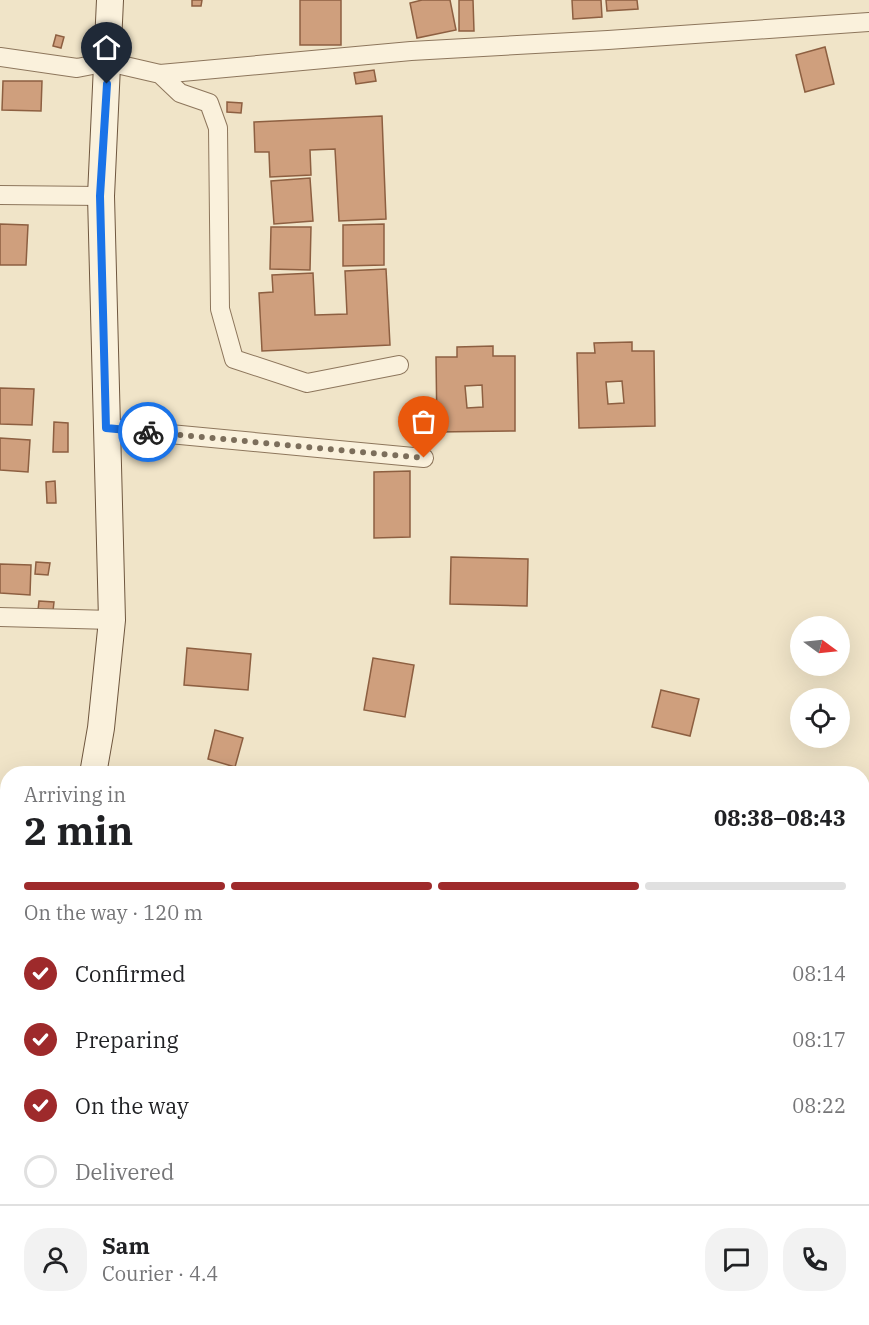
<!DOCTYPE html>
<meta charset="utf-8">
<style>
:root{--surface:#fff;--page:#f2f2f2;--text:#202124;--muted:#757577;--line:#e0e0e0;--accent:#9e2a2b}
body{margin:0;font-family:"IBM Plex Serif",serif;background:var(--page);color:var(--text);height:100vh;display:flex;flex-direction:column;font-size:22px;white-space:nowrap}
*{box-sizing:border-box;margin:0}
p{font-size:20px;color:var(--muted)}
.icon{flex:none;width:33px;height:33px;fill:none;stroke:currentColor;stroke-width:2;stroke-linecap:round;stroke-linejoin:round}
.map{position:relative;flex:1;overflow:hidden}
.sheet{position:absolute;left:0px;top:766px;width:870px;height:560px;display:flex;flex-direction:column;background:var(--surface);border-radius:24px 24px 0 0;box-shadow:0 6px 24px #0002}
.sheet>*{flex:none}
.needle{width:39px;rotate:105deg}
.buttons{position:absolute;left:790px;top:616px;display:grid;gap:12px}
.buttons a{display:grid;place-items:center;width:60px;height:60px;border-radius:50%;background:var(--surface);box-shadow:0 6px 24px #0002;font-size:30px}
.pin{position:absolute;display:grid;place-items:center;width:51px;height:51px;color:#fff;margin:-62px -26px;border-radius:50% 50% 50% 0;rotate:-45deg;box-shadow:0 0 6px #0007}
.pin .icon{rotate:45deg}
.courier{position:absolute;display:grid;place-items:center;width:60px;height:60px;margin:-30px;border:4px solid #1a73e8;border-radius:50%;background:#fff;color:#222;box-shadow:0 2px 8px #0007}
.headline em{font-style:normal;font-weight:700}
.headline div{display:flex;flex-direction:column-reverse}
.headline{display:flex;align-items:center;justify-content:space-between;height:102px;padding:0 24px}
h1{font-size:39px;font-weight:700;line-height:45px}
.bar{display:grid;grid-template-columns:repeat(4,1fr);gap:9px 6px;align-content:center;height:72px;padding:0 24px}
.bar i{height:8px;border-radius:4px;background:var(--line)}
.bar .selected{background:var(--accent)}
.bar p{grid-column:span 4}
.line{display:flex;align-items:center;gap:15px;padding:0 24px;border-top:2px solid var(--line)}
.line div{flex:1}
.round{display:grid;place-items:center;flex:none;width:63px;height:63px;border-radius:24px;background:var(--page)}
ol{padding:0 24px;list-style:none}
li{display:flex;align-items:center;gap:18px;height:66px}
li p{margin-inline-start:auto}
li .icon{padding:6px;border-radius:50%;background:var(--accent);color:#fff;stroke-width:4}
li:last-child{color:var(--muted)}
li i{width:33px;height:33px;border:3px solid var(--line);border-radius:50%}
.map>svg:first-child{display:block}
.building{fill:#cf9f7d;stroke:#8d5f41;stroke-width:1.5;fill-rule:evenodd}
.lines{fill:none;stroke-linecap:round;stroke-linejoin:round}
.street-casing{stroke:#8d765c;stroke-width:20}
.secondary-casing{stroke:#6f573f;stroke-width:28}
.street{stroke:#faf1dc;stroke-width:18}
.secondary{stroke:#faf1dc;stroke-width:26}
.done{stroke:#7c6e5b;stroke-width:6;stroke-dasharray:0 10.8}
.route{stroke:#1a73e8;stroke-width:8}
</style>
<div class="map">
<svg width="869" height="1325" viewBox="0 0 869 1325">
<rect width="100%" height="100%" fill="#f0e4c8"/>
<path class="building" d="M 192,0 L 202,0 L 201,6 L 192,6 Z
M 300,0 L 341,0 L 341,45 L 300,45 Z
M 422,0 L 450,0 L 456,30 L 417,38 L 410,3 Z
M 459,0 L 473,0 L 474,31 L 459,31 Z
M 572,0 L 601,0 L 602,17 L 573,19 Z
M 606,0 L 637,0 L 638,9 L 607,11 Z
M 56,35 L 64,37 L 61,48 L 53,46 Z
M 825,47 L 834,84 L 805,92 L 796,55 Z
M 374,70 L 376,81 L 356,84 L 354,73 Z
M 3,81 L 42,81 L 41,111 L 2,110 Z
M 227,102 L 242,103 L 241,113 L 227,112 Z
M 382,116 L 386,219 L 339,221 L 335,149 L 310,150 L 311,175 L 270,177 L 269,152 L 255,152 L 254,122 Z
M 310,178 L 313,221 L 274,224 L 271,181 Z
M 0,224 L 28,225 L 26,265 L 0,265 Z
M 384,224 L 384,265 L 343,266 L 343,225 Z
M 271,227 L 311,227 L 310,270 L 270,269 Z
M 386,269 L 390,345 L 262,351 L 259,293 L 273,292 L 272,275 L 313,273 L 315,315 L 347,314 L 345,271 Z
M 632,342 L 632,351 L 654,351 L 655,426 L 579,428 L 577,353 L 595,353 L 594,343 ZM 622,381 L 624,403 L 608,404 L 606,382 Z
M 493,346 L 493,356 L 515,356 L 515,431 L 437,432 L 436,357 L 457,357 L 457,347 ZM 482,385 L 483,407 L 467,408 L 465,386 Z
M 0,388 L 34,389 L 32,425 L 0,424 Z
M 54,422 L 68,423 L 68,452 L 53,452 Z
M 0,438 L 30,440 L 28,472 L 0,470 Z
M 410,471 L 410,537 L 374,538 L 374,472 Z
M 55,481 L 56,503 L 47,503 L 46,482 Z
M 451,557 L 528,559 L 527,606 L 450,604 Z
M 36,562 L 50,563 L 48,575 L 35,574 Z
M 0,564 L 31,565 L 30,595 L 0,593 Z
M 39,601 L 54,602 L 53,611 L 38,610 Z
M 187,648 L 251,654 L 248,690 L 184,685 Z
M 373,658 L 414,665 L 405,717 L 364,710 Z
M 661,690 L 699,699 L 690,736 L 652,727 Z
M 215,730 L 243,738 L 235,767 L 208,759 Z
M 622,1318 L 653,1318 L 673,1323 L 673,1325 L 620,1325 Z
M 719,1322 L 760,1325 L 718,1325 Z"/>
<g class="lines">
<defs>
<path id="street" d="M 0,57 L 77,68 L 108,62 L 160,74 L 411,51 L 608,40 L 869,22
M 160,74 L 180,93 L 209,103 L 218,128 L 220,309 L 234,359 L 307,383 L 399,365
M 0,195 L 101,196
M 106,428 L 424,458
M 0,617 L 112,620
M 611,1325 L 612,1318"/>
<path id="secondary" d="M 93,774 L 101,728 L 112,620 L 101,196 L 110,0
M 0,1311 L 8,1268"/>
</defs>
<use href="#street" class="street-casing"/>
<use href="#secondary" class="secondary-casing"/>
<use href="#street" class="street"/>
<use href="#secondary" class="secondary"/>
</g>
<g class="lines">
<path class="done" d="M 148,432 L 424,458"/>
<path class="route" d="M 107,84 L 100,196 L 106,428 L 148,432"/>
</g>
</svg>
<div class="buttons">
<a><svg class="needle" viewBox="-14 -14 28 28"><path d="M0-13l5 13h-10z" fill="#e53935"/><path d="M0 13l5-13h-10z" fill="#757577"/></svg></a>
<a><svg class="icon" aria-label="locate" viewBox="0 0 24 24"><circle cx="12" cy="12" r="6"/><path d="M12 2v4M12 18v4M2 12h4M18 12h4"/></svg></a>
</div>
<div class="pin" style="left:424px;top:458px;background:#ea580c"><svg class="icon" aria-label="bag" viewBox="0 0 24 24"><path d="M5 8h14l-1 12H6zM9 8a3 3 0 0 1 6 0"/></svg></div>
<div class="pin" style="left:107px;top:84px;background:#1f2937"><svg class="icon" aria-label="home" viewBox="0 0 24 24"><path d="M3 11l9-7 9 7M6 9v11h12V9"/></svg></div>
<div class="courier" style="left:148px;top:432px"><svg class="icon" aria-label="bike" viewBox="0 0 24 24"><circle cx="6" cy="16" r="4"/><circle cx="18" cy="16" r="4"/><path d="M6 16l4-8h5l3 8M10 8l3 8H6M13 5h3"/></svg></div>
<section class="sheet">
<div class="headline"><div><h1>2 min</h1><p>Arriving in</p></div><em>08:38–08:43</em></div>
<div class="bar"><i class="selected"></i><i class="selected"></i><i class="selected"></i><i></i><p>On the way · 120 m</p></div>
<ol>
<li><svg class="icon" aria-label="check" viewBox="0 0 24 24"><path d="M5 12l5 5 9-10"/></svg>Confirmed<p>08:14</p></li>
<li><svg class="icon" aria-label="check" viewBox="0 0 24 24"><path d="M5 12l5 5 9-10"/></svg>Preparing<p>08:17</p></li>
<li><svg class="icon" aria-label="check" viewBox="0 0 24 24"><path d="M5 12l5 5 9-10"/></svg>On the way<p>08:22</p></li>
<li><i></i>Delivered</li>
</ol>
<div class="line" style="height:108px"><a class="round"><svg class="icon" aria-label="person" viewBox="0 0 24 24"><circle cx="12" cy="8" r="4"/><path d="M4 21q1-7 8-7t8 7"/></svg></a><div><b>Sam</b><p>Courier · 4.4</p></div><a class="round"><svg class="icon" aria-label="chat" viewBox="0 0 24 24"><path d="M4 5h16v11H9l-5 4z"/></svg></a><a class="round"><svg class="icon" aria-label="phone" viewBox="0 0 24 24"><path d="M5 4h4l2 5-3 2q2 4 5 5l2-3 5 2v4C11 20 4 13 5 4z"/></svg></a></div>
</section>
</div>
